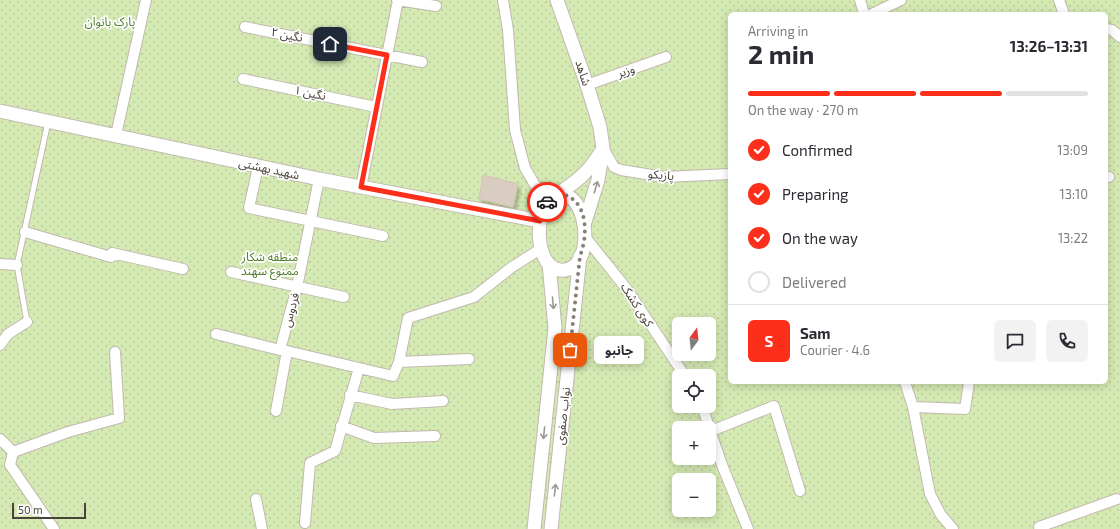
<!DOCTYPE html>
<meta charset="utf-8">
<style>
:root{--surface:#fff;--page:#f2f2f3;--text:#2b2b33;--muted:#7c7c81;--line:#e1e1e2;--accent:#fd2e1a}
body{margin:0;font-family:"Exo 2","Noto Sans Arabic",sans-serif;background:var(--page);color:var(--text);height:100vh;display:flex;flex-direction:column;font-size:15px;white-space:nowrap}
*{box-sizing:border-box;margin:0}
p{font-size:13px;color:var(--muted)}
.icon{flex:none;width:22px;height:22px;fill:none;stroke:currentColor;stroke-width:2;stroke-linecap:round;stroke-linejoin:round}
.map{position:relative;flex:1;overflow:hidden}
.sheet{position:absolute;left:728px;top:12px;width:380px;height:372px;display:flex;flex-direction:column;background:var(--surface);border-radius:6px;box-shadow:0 2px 10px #0003}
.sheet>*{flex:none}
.needle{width:26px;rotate:15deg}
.controls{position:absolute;left:672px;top:317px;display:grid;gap:8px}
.controls a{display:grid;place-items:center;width:44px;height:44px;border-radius:6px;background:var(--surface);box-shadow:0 2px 10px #0003;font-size:20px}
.scale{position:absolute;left:12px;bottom:10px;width:74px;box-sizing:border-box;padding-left:4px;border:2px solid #4a4238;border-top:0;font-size:11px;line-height:14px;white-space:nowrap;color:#4a4238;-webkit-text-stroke:3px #fff;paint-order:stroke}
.pin{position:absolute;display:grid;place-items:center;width:34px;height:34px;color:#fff;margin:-17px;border-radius:8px;box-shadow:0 2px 6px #0006}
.courier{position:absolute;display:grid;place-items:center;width:40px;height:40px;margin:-20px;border:3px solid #fd2e1a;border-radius:50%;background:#fff;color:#222;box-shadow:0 1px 5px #0007}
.bubble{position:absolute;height:28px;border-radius:6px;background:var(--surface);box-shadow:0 2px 10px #0003;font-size:13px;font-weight:700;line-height:28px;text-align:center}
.overview em{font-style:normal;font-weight:700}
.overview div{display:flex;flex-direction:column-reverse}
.overview{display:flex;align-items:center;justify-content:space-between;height:68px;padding:0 20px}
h1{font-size:26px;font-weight:700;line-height:30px}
.bar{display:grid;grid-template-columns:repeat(4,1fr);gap:6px 4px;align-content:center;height:48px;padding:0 20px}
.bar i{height:5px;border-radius:3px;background:var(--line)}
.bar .selected{background:var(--accent)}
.bar p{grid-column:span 4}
.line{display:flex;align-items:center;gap:10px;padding:0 20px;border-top:1px solid var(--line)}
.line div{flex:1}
.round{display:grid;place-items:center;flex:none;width:42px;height:42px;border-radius:6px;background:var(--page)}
ol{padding:0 20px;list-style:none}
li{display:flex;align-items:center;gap:12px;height:44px}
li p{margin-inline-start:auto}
li .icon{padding:4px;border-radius:50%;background:var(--accent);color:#fff;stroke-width:4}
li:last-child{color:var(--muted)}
li i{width:22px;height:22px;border:2px solid var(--line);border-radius:50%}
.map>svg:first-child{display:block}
.green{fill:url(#green-dots);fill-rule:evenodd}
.building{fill:#d8cdc0;stroke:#d3c4b3;filter:url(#shadow)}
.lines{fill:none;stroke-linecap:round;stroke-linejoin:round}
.service-casing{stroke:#c2b9ad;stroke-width:7}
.minor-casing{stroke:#c2b9ad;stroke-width:12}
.tertiary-casing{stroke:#c2b9ad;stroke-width:15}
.service{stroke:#fff;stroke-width:5}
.minor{stroke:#fff;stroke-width:10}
.tertiary{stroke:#fff;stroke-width:13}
.oneway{stroke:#9b9792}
.done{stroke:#868077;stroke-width:4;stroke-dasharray:0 7.2}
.route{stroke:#fd2e1a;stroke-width:5}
.labels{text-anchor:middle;stroke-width:3.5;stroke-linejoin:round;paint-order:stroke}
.park-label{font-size:12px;fill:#4f7e29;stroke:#fff}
.street-label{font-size:12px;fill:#4a4238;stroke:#fff}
</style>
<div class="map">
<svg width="1120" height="529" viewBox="0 0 1120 529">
<defs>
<pattern id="green-dots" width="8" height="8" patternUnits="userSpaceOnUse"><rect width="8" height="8" fill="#d5eab3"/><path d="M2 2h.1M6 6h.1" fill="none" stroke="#b8ca9b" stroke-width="1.8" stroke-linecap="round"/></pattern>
<filter id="shadow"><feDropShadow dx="2.5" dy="4.5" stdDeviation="2" flood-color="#0004"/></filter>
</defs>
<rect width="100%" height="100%" fill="#f6f2eb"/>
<path class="green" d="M 0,0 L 1120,0 L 1120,529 L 0,529 ZM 730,14 L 1106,14 L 1106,382 L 730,382 ZM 679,324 L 709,324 L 709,354 L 679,354 ZM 679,376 L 709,376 L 709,406 L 679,406 ZM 679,428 L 709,428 L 709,458 L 679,458 ZM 679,480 L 709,480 L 709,510 L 679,510 Z"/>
<path class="building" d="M 483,175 L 518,184 L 513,207 L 479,199 Z"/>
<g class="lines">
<defs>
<path id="service" d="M 27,322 L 17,265 L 48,122"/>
<path id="minor" d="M 397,0 L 436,6
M 503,0 L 508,30 L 515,130 L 525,168 L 535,185 L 550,198
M 860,0 L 864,14
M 1059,0 L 1064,14
M 872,14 L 901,0
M 245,27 L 422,62
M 1106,29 L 1112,30 L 1120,37
M 243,79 L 376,107
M 587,85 L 666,57
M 116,135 L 146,0
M 603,148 L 614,167 L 621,170 L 664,177 L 730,174
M 258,167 L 249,208 L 383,236
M 1106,177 L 1109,177
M 361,187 L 398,0
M 25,232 L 111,257 L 112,253 L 183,269
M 585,237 L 626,288 L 685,376
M 0,264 L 17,265
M 231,272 L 344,297
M 216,334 L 280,350
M 0,345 L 8,334 L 27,322
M 287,351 L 359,368 L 335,451 L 310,463 L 305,523
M 399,362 L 469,359
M 359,368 L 393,376 L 399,362 L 408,318 L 474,297 L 512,267 L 542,248
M 905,382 L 913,407
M 350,395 L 392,404 L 443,401
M 702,406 L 722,465 L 748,529
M 276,411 L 287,351 L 280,350 L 297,287 L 319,179
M 341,426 L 374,438 L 435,436
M 711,431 L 774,406 L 800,491
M 0,439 L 13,452 L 68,432 L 119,418 L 115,352
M 13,452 L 10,465 L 54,529
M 256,499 L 262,529
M 953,529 L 941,515 L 930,494 L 913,407 L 965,409 L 969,382
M 1040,529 L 1039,527 L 1117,499"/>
<path id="tertiary" d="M 557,0 L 587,85 L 600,127 L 603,148 L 598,180 L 584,225
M 0,111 L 319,179 L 540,221
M 556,195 C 559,195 565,195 568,196 C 590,207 592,267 565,270 C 534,274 531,208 556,195 Z
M 556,195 C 576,182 588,173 600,153
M 534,529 L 555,328 L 549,264
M 551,529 L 580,256"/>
</defs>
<use href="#service" class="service-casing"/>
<use href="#minor" class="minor-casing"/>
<use href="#tertiary" class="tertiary-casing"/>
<use href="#service" class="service"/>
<use href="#minor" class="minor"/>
<use href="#tertiary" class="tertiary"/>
</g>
<defs><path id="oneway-shaft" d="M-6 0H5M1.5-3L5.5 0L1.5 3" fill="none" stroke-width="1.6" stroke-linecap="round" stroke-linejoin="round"/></defs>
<g class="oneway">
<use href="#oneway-shaft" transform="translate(596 187) rotate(-73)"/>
<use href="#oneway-shaft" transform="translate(553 303) rotate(85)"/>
<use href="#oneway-shaft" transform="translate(544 433) rotate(96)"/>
<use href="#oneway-shaft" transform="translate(555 490) rotate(-84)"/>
</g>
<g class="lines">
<path class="done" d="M 547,202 L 556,195 C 559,195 565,195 568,196 C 589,207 587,238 580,256 L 570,350"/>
<path class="route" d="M 330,44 L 387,55 L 361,187 L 540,221 L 547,202"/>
</g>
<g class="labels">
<g class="park-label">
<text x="110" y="26">پارک بانوان</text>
<text x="270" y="261">منطقه شکار<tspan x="270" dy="14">ممنوع سهند</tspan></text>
</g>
<g class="street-label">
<text transform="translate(287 35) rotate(11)" y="4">نگین ۲</text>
<text transform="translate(626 71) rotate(-19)" y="4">وزیر</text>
<text transform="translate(583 73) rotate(72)" y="4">شاهد</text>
<text transform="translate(310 93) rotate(12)" y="4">نگین ۱</text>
<text transform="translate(269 169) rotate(12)" y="4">شهید بهشتی</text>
<text transform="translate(661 175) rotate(5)" y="4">پازیکو</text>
<text transform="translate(637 305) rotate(57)" y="4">کوی کشک</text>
<text transform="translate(291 310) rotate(-75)" y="4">فردوس</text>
<text transform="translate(563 416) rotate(-84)" y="4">نواب صفوی</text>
</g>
</g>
</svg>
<div class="controls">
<a><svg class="needle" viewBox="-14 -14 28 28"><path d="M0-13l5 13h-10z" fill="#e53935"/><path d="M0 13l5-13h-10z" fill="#7c7c81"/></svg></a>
<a><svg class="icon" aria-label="locate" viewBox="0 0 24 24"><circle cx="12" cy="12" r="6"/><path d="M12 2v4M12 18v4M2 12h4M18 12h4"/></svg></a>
<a>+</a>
<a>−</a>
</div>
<div class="scale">50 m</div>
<div class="pin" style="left:570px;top:350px;background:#ea580c"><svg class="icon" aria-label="bag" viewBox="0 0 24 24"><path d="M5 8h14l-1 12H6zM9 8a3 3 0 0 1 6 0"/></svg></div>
<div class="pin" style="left:330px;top:44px;background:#1f2937"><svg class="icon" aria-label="home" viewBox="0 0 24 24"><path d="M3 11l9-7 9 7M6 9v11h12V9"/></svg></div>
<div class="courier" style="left:547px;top:202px"><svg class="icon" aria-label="car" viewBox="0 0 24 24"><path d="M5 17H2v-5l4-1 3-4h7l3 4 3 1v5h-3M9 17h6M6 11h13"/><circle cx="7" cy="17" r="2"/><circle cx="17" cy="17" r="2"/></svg></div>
<div class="bubble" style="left:594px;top:336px;width:50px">جانبو</div>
<section class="sheet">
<div class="overview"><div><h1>2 min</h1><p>Arriving in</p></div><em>13:26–13:31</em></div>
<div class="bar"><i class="selected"></i><i class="selected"></i><i class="selected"></i><i></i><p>On the way · 270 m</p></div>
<ol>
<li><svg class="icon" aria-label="check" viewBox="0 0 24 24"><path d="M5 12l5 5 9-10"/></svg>Confirmed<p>13:09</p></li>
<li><svg class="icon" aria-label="check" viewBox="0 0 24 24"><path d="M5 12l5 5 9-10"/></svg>Preparing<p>13:10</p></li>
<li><svg class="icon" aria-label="check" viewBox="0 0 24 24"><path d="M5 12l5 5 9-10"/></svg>On the way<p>13:22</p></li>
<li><i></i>Delivered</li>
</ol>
<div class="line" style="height:72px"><b class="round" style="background:var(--accent);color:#fff">S</b><div><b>Sam</b><p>Courier · 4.6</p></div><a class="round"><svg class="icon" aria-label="chat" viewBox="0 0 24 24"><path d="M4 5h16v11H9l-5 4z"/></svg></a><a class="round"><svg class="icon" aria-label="phone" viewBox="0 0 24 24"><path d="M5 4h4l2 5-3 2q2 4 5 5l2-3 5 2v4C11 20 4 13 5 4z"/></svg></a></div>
</section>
</div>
